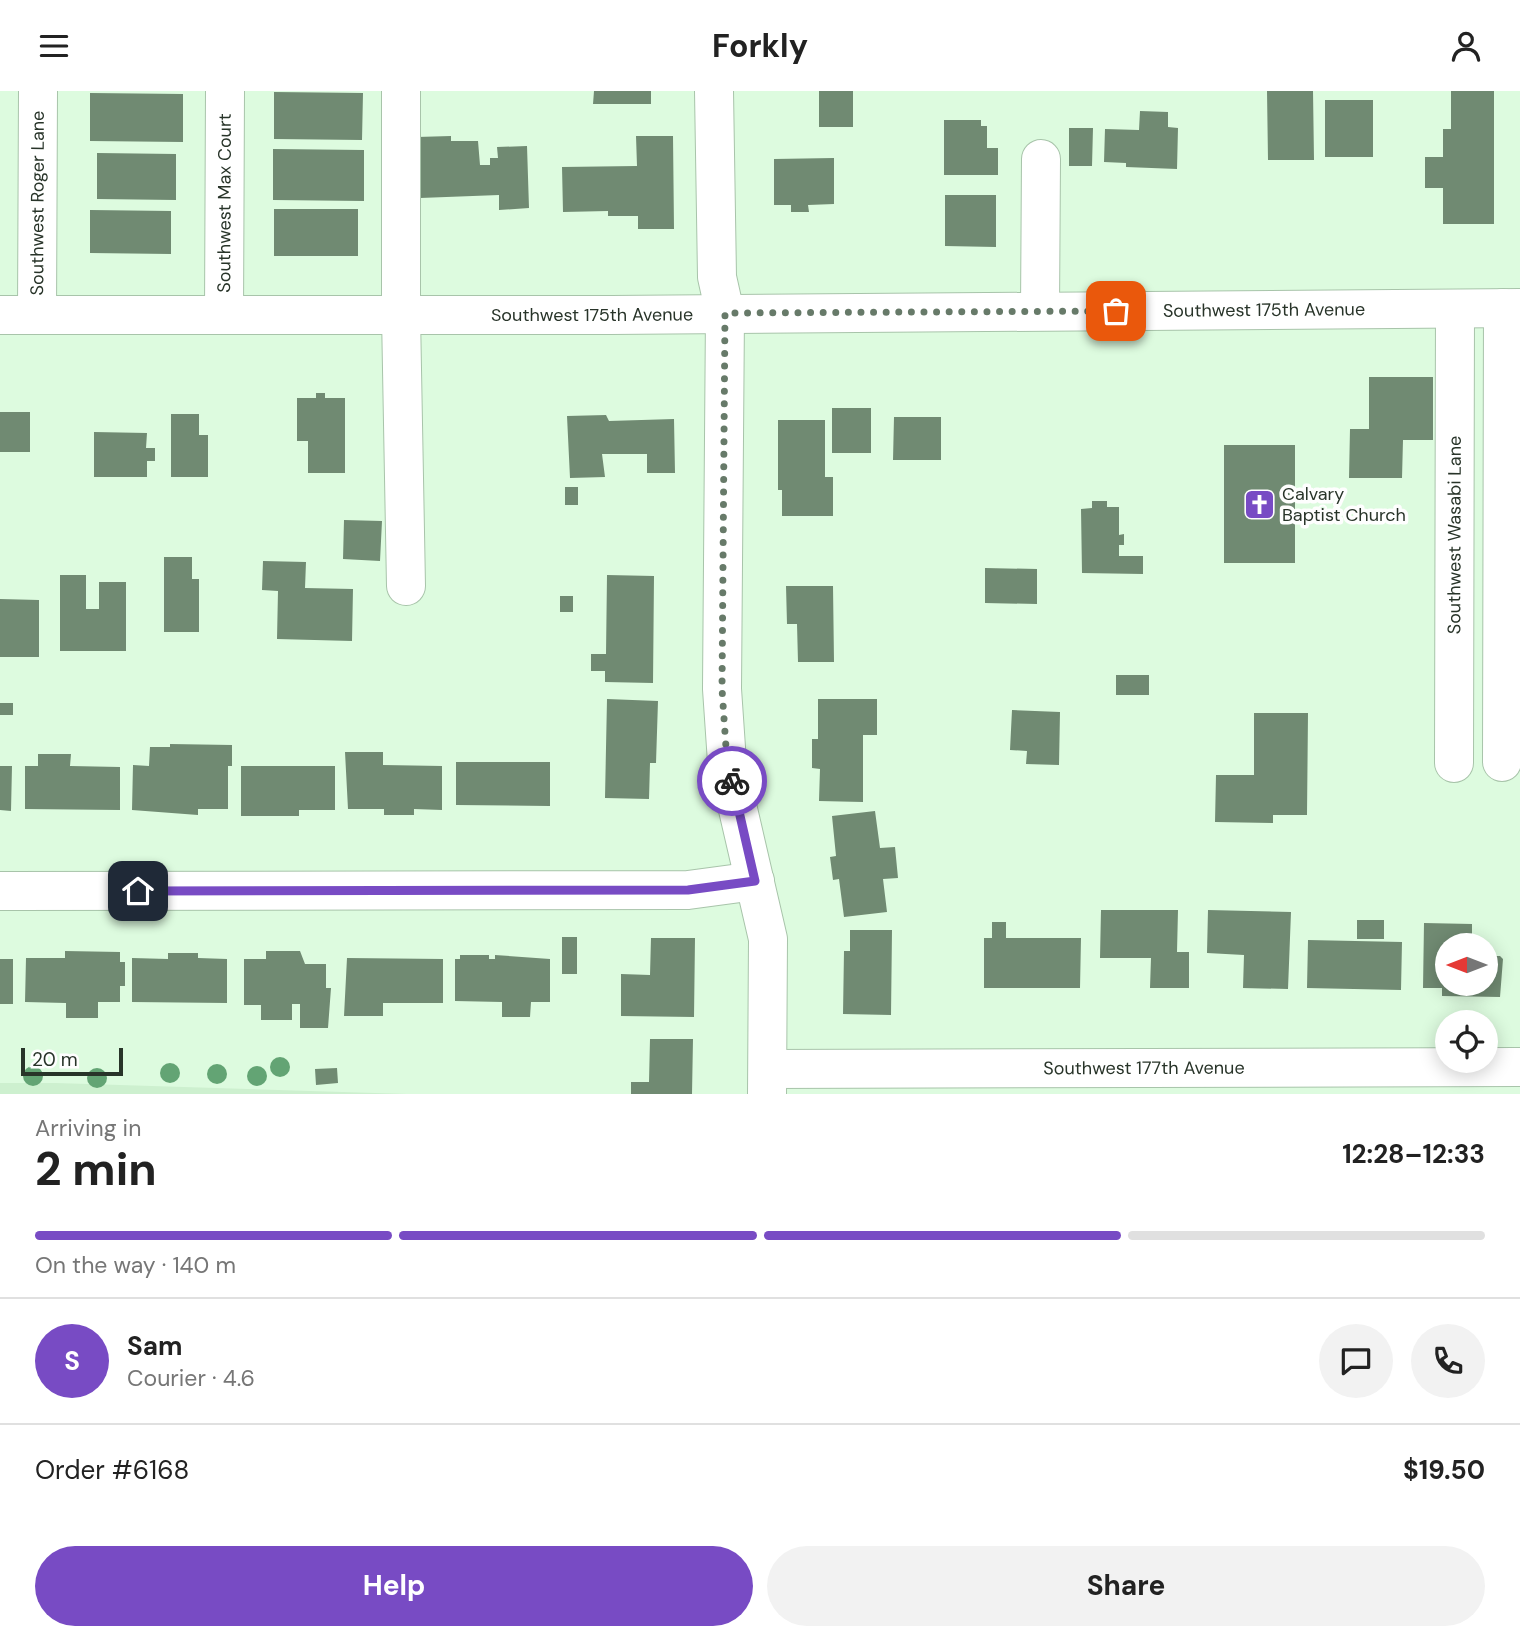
<!DOCTYPE html>
<meta charset="utf-8">
<style>
:root{--surface:#fff;--page:#f2f2f2;--text:#222;--muted:#767676;--line:#e0e0e0;--accent:#784bc4}
body{margin:0;font-family:"DM Sans",sans-serif;background:var(--page);color:var(--text);height:100vh;display:flex;flex-direction:column;font-size:26px;white-space:nowrap}
*{box-sizing:border-box;margin:0}
p{font-size:23px;color:var(--muted)}
.icon{flex:none;width:38px;height:38px;fill:none;stroke:currentColor;stroke-width:2;stroke-linecap:round;stroke-linejoin:round}
.map{position:relative;height:1003px;overflow:hidden}
.sheet{display:flex;flex-direction:column;background:var(--surface);flex:1}
.sheet>*{flex:none}
.needle{width:46px;rotate:270deg}
.fabs{position:absolute;left:1435px;top:842px;display:grid;gap:14px}
.fabs a{display:grid;place-items:center;width:63px;height:63px;border-radius:50%;background:var(--surface);box-shadow:0 4px 18px #0003;font-size:35px}
.scale{position:absolute;left:21px;bottom:18px;width:102px;box-sizing:border-box;padding-left:7px;border:4px solid #283429;border-top:0;font-size:19px;line-height:24px;white-space:nowrap;color:#283429;-webkit-text-stroke:5px #fefefe;paint-order:stroke}
.pin{position:absolute;display:grid;place-items:center;width:60px;height:60px;color:#fff;margin:-30px;border-radius:14px;box-shadow:0 4px 10px #0006}
.courier{position:absolute;display:grid;place-items:center;width:70px;height:70px;margin:-35px;border:5px solid #784bc4;border-radius:50%;background:#fff;color:#222;box-shadow:0 2px 9px #0007}
.overview em{font-style:normal;font-weight:700}
.overview div{display:flex;flex-direction:column-reverse}
.overview{display:flex;align-items:center;justify-content:space-between;height:119px;padding:0 35px}
h1{font-size:46px;font-weight:700;line-height:52px}
.bar{display:grid;grid-template-columns:repeat(4,1fr);gap:10px 7px;align-content:center;height:84px;padding:0 35px}
.bar i{height:9px;border-radius:5px;background:var(--line)}
.bar .active{background:var(--accent)}
.bar p{grid-column:span 4}
.line{display:flex;align-items:center;gap:18px;padding:0 35px;border-top:2px solid var(--line)}
.line div{flex:1}
.round{display:grid;place-items:center;flex:none;width:74px;height:74px;border-radius:37px;background:var(--page)}
.cta{display:flex;gap:14px;margin-top:auto;padding:14px 35px}
.cta a{flex:1;height:80px;border-radius:42px;background:var(--accent);color:#fff;font-size:28px;font-weight:700;line-height:80px;text-align:center}
.cta a+a{background:var(--page);color:var(--text)}
header{display:flex;justify-content:space-between;align-items:center;height:91px;padding:0 35px;background:var(--surface);font-size:32px;font-weight:700}
.map>svg:first-child{display:block}
.built{fill:#cdf0cf}
.building{fill:#708a72}
.lines{fill:none;stroke-linecap:round;stroke-linejoin:round}
.minor-casing{stroke:#a8c4aa;stroke-width:40}
.minor{stroke:#fff;stroke-width:38}
.tree{fill:#63a474}
.done{stroke:#677a69;stroke-width:7;stroke-dasharray:0 12.6}
.route{stroke:#784bc4;stroke-width:9}
.labels{text-anchor:middle;stroke-width:7;stroke-linejoin:round;paint-order:stroke}
.street-label{font-size:18px;fill:#283429;stroke:#fefefe}
.poi-label{font-size:18px;fill:#283429;stroke:#fefefe;text-anchor:start}
</style>
<header><svg class="icon" aria-label="menu" viewBox="0 0 24 24"><path d="M4 6h16M4 12h16M4 18h16"/></svg>Forkly<svg class="icon" aria-label="person" viewBox="0 0 24 24"><circle cx="12" cy="8" r="4"/><path d="M4 21q1-7 8-7t8 7"/></svg></header>
<div class="map">
<svg width="1520" height="1003" viewBox="0 0 1520 1003">
<rect width="100%" height="100%" fill="#ddfbdf"/>
<path class="built" d="M 0,992 L 56,992 L 407,1003 L 0,1003 Z"/>
<path class="building" d="M 594,0 L 651,0 L 651,13 L 593,13 Z
M 819,0 L 853,0 L 853,36 L 819,36 Z
M 1267,0 L 1313,0 L 1314,69 L 1268,69 Z
M 1451,0 L 1494,0 L 1494,133 L 1443,133 L 1443,97 L 1425,97 L 1425,66 L 1443,66 L 1443,38 L 1451,38 Z
M 274,1 L 363,2 L 362,49 L 274,48 Z
M 90,2 L 183,3 L 183,51 L 90,50 Z
M 1325,9 L 1373,9 L 1373,66 L 1325,66 Z
M 1140,20 L 1168,21 L 1168,36 L 1178,37 L 1177,78 L 1126,76 L 1126,72 L 1104,71 L 1105,38 L 1139,39 Z
M 944,29 L 981,29 L 981,35 L 987,35 L 987,57 L 998,57 L 998,84 L 944,84 Z
M 1069,37 L 1093,37 L 1092,75 L 1069,75 Z
M 451,45 L 451,50 L 478,50 L 480,74 L 490,74 L 490,67 L 498,67 L 497,56 L 527,55 L 529,117 L 499,119 L 499,104 L 420,107 L 417,46 Z
M 636,45 L 673,45 L 674,138 L 638,138 L 638,125 L 608,125 L 608,120 L 563,121 L 562,76 L 637,75 Z
M 273,58 L 364,59 L 364,110 L 273,109 Z
M 97,62 L 176,63 L 176,109 L 97,108 Z
M 834,67 L 834,113 L 808,114 L 809,121 L 791,121 L 791,114 L 774,114 L 774,68 Z
M 945,104 L 996,104 L 996,156 L 945,155 Z
M 274,118 L 358,118 L 358,165 L 274,165 Z
M 90,119 L 171,120 L 171,163 L 90,162 Z
M 1369,286 L 1433,286 L 1433,349 L 1403,349 L 1402,387 L 1349,387 L 1350,338 L 1369,338 Z
M 316,302 L 325,302 L 325,307 L 345,307 L 345,382 L 308,382 L 308,350 L 297,350 L 297,307 L 316,307 Z
M 832,317 L 871,317 L 871,362 L 832,362 Z
M 0,321 L 30,321 L 30,361 L 0,361 Z
M 171,323 L 199,323 L 199,344 L 208,344 L 208,386 L 171,386 Z
M 606,324 L 609,330 L 674,328 L 675,382 L 647,382 L 647,363 L 602,363 L 605,386 L 570,387 L 567,325 Z
M 894,326 L 941,326 L 941,369 L 893,369 Z
M 778,329 L 825,329 L 825,386 L 833,386 L 833,425 L 782,425 L 782,399 L 778,399 Z
M 94,341 L 147,342 L 146,357 L 155,357 L 155,370 L 147,370 L 147,386 L 94,386 Z
M 1224,354 L 1295,354 L 1295,472 L 1224,472 Z
M 565,396 L 578,396 L 578,414 L 565,414 Z
M 1092,410 L 1107,410 L 1107,416 L 1119,416 L 1119,444 L 1124,443 L 1124,454 L 1119,454 L 1119,465 L 1143,465 L 1143,483 L 1082,482 L 1081,418 L 1092,417 Z
M 344,429 L 382,430 L 380,470 L 343,468 Z
M 164,466 L 192,466 L 192,488 L 199,488 L 199,541 L 164,541 Z
M 263,470 L 306,471 L 305,497 L 353,498 L 352,550 L 277,548 L 278,500 L 262,499 Z
M 985,477 L 1037,478 L 1037,513 L 985,512 Z
M 60,484 L 86,484 L 86,518 L 99,518 L 99,491 L 126,491 L 126,560 L 60,560 Z
M 607,484 L 654,485 L 653,592 L 605,591 L 605,580 L 591,580 L 591,563 L 606,563 Z
M 786,495 L 833,495 L 834,571 L 798,571 L 797,533 L 787,533 Z
M 560,505 L 573,505 L 573,521 L 560,521 Z
M 0,508 L 39,509 L 39,566 L 0,566 Z
M 1116,584 L 1149,584 L 1149,604 L 1116,604 Z
M 607,608 L 658,610 L 656,672 L 650,672 L 649,708 L 605,707 Z
M 818,608 L 877,608 L 877,644 L 863,644 L 863,711 L 819,710 L 820,678 L 812,677 L 812,648 L 818,648 Z
M 0,612 L 13,612 L 13,624 L 0,624 Z
M 1012,619 L 1060,621 L 1059,674 L 1026,673 L 1027,660 L 1010,659 Z
M 1254,622 L 1308,622 L 1307,724 L 1273,724 L 1273,732 L 1215,731 L 1216,684 L 1254,684 Z
M 170,653 L 232,654 L 232,675 L 228,675 L 228,718 L 198,718 L 198,724 L 132,719 L 133,674 L 149,675 L 150,656 L 170,656 Z
M 345,661 L 383,661 L 383,674 L 442,675 L 442,719 L 414,718 L 414,724 L 384,724 L 384,718 L 348,718 Z
M 38,663 L 71,663 L 70,675 L 120,676 L 120,719 L 25,718 L 25,675 L 38,675 Z
M 456,671 L 550,671 L 550,715 L 456,714 Z
M 0,675 L 12,675 L 11,720 L 0,719 Z
M 241,675 L 335,675 L 335,719 L 299,719 L 299,725 L 241,725 Z
M 875,720 L 880,757 L 895,756 L 898,787 L 883,788 L 887,821 L 844,826 L 839,788 L 833,789 L 830,766 L 836,765 L 832,725 Z
M 1101,819 L 1178,819 L 1177,861 L 1189,861 L 1189,897 L 1150,897 L 1151,867 L 1100,867 Z
M 1208,819 L 1291,821 L 1288,898 L 1243,897 L 1244,864 L 1207,862 Z
M 1357,829 L 1384,829 L 1384,848 L 1357,848 Z
M 992,831 L 1006,831 L 1006,847 L 1081,847 L 1080,897 L 984,897 L 984,847 L 992,847 Z
M 1424,832 L 1472,833 L 1472,854 L 1447,854 L 1447,892 L 1486,892 L 1486,865 L 1500,865 L 1503,868 L 1500,906 L 1442,905 L 1442,897 L 1423,897 Z
M 850,839 L 892,839 L 891,924 L 843,923 L 844,860 L 850,860 Z
M 562,846 L 577,846 L 577,883 L 562,883 Z
M 651,847 L 695,847 L 694,926 L 621,925 L 621,883 L 650,884 Z
M 1308,849 L 1402,851 L 1401,899 L 1307,897 Z
M 65,860 L 120,861 L 120,871 L 125,871 L 125,895 L 120,895 L 120,911 L 98,911 L 98,927 L 66,927 L 66,912 L 25,911 L 26,867 L 65,867 Z
M 266,860 L 300,860 L 305,873 L 326,873 L 326,897 L 331,897 L 328,937 L 300,937 L 300,913 L 292,913 L 292,929 L 261,929 L 261,914 L 244,914 L 244,868 L 266,868 Z
M 168,862 L 198,862 L 198,867 L 227,868 L 227,912 L 132,911 L 132,867 L 168,868 Z
M 460,864 L 489,864 L 489,868 L 495,868 L 495,864 L 550,868 L 550,911 L 531,911 L 530,926 L 502,926 L 502,911 L 455,910 L 455,868 L 460,868 Z
M 347,867 L 443,868 L 443,912 L 383,912 L 383,925 L 344,925 Z
M 0,868 L 13,868 L 13,913 L 0,913 Z
M 650,948 L 693,948 L 692,1003 L 631,1003 L 631,991 L 649,991 Z
M 337,977 L 338,992 L 316,994 L 315,978 Z"/>
<g class="lines">
<defs>
<g id="minor">
<path d="M 401,0 L 401,224 L 406,495"/>
<path d="M 714,0 L 717,186 L 725,222 L 722,598 L 727,671 L 768,848 L 767,1003"/>
<path d="M 1040,220 L 1041,68"/>
<path id="s1" d="M 0,224 L 611,224 L 1520,217"/>
<path id="s2" d="M 37,224 L 38,0"/>
<path id="s3" d="M 224,224 L 225,0"/>
<path d="M 1502,671 L 1503,217"/>
<path id="s4" d="M 1454,672 L 1455,218"/>
<path d="M 0,800 L 688,799 L 755,790"/>
<path id="s5" d="M 768,978 L 1520,976"/>
</g>
</defs>
<use href="#minor" class="minor-casing"/>
<use href="#minor" class="minor"/>
</g>
<g class="tree">
<circle cx="280" cy="976" r="10"/>
<circle cx="170" cy="982" r="10"/>
<circle cx="217" cy="983" r="10"/>
<circle cx="33" cy="985" r="10"/>
<circle cx="257" cy="985" r="10"/>
<circle cx="97" cy="987" r="10"/>
</g>
<g class="lines">
<path class="done" d="M 732,690 L 727,671 L 722,598 L 725,222 L 1116,220"/>
<path class="route" d="M 138,800 L 688,799 L 755,790 L 732,690"/>
</g>
<defs>
<symbol id="church-square" viewBox="-11 -11 22 22"><rect x="-9" y="-9" width="18" height="18" rx="4" fill="#784bc4" stroke="#fefefe"/><path d="M-1.2-6h2.4v3.5h3.3v2.4h-3.3V6h-2.4V-.1h-3.3v-2.4h3.3Z" fill="#fff"/></symbol>
</defs>
<g fill-rule="evenodd">
<use href="#church-square" x="1242" y="396" width="35" height="35"/>
</g>
<g class="labels">
<g class="street-label">
<text dy="6" stroke="none"><textPath href="#s2" startOffset="112">Southwest Roger Lane</textPath></text>
<text dy="6" stroke="none"><textPath href="#s3" startOffset="112">Southwest Max Court</textPath></text>
<text dy="6" stroke="none"><textPath href="#s1" startOffset="1264">Southwest 175th Avenue</textPath></text>
<text dy="6" stroke="none"><textPath href="#s1" startOffset="592">Southwest 175th Avenue</textPath></text>
<text dy="6" stroke="none"><textPath href="#s4" startOffset="228">Southwest Wasabi Lane</textPath></text>
<text dy="6" stroke="none"><textPath href="#s5" startOffset="376">Southwest 177th Avenue</textPath></text>
</g>
<g class="poi-label">
<text x="1282" y="409">Calvary<tspan x="1282" dy="21">Baptist Church</tspan></text>
</g>
</g>
</svg>
<div class="fabs">
<a><svg class="needle" viewBox="-14 -14 28 28"><path d="M0-13l5 13h-10z" fill="#e53935"/><path d="M0 13l5-13h-10z" fill="#767676"/></svg></a>
<a><svg class="icon" aria-label="locate" viewBox="0 0 24 24"><circle cx="12" cy="12" r="6"/><path d="M12 2v4M12 18v4M2 12h4M18 12h4"/></svg></a>
</div>
<div class="scale">20 m</div>
<div class="pin" style="left:1116px;top:220px;background:#ea580c"><svg class="icon" aria-label="bag" viewBox="0 0 24 24"><path d="M5 8h14l-1 12H6zM9 8a3 3 0 0 1 6 0"/></svg></div>
<div class="pin" style="left:138px;top:800px;background:#1f2937"><svg class="icon" aria-label="home" viewBox="0 0 24 24"><path d="M3 11l9-7 9 7M6 9v11h12V9"/></svg></div>
<div class="courier" style="left:732px;top:690px"><svg class="icon" aria-label="bike" viewBox="0 0 24 24"><circle cx="6" cy="16" r="4"/><circle cx="18" cy="16" r="4"/><path d="M6 16l4-8h5l3 8M10 8l3 8H6M13 5h3"/></svg></div>
</div>
<section class="sheet">
<div class="overview"><div><h1>2 min</h1><p>Arriving in</p></div><em>12:28–12:33</em></div>
<div class="bar"><i class="active"></i><i class="active"></i><i class="active"></i><i></i><p>On the way · 140 m</p></div>
<div class="line" style="height:126px"><b class="round" style="background:var(--accent);color:#fff">S</b><div><b>Sam</b><p>Courier · 4.6</p></div><a class="round"><svg class="icon" aria-label="chat" viewBox="0 0 24 24"><path d="M4 5h16v11H9l-5 4z"/></svg></a><a class="round"><svg class="icon" aria-label="phone" viewBox="0 0 24 24"><path d="M5 4h4l2 5-3 2q2 4 5 5l2-3 5 2v4C11 20 4 13 5 4z"/></svg></a></div>
<div class="line" style="height:91px"><div>Order #6168</div><b>$19.50</b></div>
<div class="cta"><a>Help</a><a>Share</a></div>
</section>
